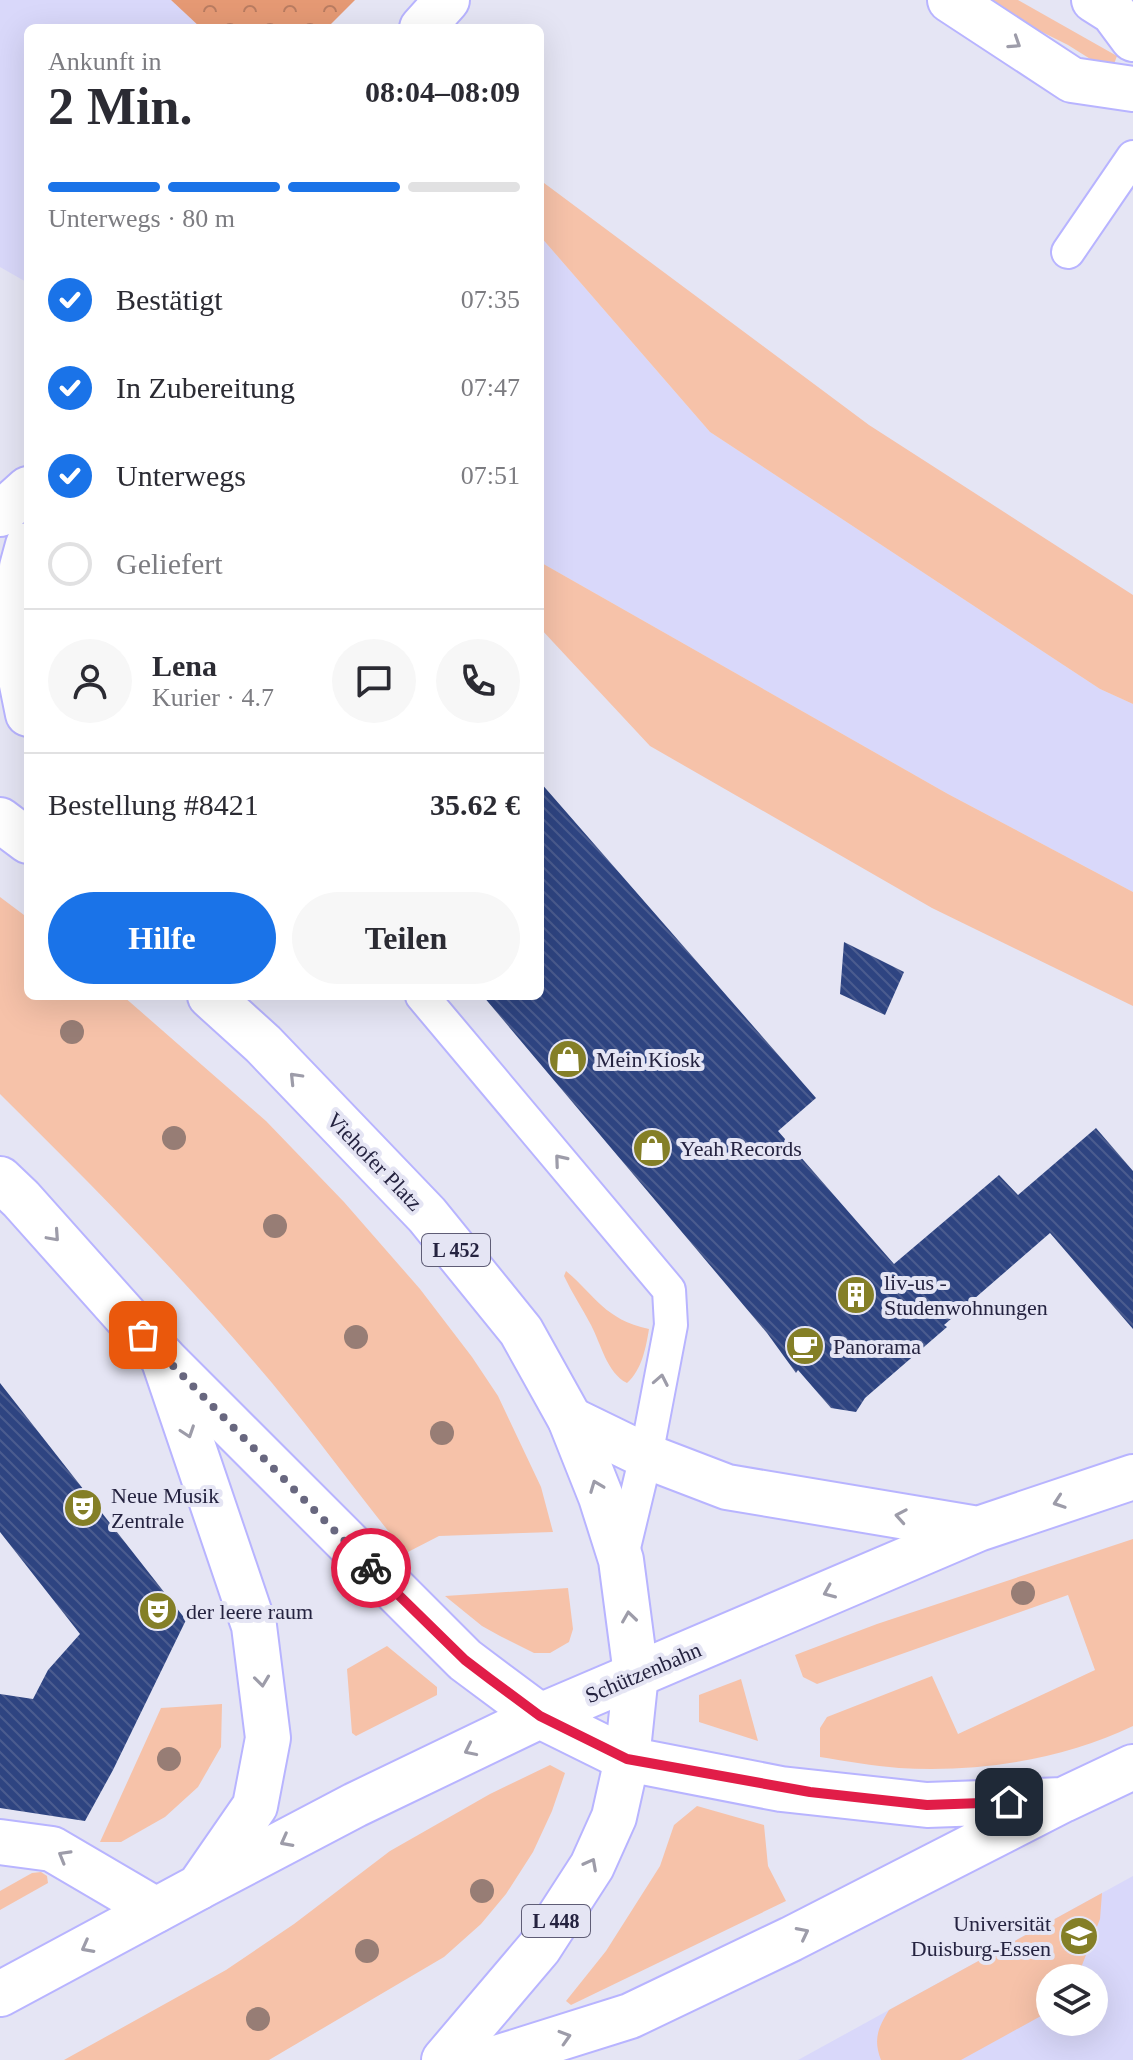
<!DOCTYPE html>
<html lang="de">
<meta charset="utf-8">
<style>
:root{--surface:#fff;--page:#f7f7f7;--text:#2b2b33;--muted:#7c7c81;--line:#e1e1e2;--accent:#1a73e8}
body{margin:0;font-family:"Times New Roman",serif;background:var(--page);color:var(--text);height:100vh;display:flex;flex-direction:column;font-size:30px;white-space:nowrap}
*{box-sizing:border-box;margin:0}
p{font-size:26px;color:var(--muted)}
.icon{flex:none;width:44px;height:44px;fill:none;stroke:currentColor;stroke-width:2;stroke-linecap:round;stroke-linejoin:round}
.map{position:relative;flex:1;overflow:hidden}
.drawer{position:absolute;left:24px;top:24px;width:520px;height:976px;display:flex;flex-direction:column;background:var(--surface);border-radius:12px;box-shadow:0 8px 32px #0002}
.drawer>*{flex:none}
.controls{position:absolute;left:1036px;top:1964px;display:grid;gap:16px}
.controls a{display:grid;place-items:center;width:72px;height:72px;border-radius:50%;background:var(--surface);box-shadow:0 8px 32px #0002;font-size:40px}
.pin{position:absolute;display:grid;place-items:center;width:68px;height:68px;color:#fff;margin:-34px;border-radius:16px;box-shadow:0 4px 12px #0006}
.courier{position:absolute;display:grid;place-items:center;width:80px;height:80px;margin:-40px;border:6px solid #e11d48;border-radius:50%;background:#fff;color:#222;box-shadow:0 2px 10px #0007}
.overview em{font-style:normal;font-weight:700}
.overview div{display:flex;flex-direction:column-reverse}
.overview{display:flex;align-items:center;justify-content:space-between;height:136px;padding:0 24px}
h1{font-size:52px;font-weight:700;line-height:60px}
.bar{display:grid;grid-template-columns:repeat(4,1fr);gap:12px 8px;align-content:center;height:96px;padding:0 24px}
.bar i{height:10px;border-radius:6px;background:var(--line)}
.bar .active{background:var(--accent)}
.bar p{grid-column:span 4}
.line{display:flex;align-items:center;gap:20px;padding:0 24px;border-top:2px solid var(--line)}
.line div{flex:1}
.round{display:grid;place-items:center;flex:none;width:84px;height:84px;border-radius:42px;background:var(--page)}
ol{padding:0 24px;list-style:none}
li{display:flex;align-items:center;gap:24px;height:88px}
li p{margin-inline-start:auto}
li .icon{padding:8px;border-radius:50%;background:var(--accent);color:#fff;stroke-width:4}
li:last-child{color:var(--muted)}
li i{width:44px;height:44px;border:4px solid var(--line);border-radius:50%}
.action{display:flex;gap:16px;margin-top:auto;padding:16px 24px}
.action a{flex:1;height:92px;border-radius:48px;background:var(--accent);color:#fff;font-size:32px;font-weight:700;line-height:92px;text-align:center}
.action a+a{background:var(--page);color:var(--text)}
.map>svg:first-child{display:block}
.built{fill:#d9d8fa;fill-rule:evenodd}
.green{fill:#f6c2a9}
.forest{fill:url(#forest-crowns)}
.building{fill:url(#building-back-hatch)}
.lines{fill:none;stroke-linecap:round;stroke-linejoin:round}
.service-casing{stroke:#b8b4ff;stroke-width:36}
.minor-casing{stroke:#b8b4ff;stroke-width:48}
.secondary-casing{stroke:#b8b4ff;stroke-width:48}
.primary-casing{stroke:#b8b4ff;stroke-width:48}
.service{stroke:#fff;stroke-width:32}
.minor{stroke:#fff;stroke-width:44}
.secondary{stroke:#fff;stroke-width:44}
.primary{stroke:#fff;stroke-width:44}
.tree{fill:#977d75}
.oneway{stroke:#9d9ca9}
.done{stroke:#68677f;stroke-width:8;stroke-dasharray:0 14.4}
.route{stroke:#e11d48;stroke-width:10}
.labels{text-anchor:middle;stroke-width:8;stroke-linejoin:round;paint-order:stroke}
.shield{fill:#e5e5f4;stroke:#5f5d76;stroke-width:2}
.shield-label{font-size:20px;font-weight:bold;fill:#252340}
.poi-label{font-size:22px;fill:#252340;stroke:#e5e5f4;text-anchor:start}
.street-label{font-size:22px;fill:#252340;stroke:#e5e5f4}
</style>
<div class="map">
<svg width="1133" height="2060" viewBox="0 0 1133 2060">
<defs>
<pattern id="forest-crowns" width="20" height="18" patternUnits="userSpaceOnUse" patternTransform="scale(2)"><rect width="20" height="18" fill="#e59974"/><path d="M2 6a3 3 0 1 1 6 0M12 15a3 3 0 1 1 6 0" fill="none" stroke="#b97c61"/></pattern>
<pattern id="building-back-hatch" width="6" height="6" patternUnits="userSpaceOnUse" patternTransform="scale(2)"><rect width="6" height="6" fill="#2e4481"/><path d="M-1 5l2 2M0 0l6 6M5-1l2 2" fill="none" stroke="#4b5c8f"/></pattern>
</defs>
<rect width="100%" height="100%" fill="#e5e5f4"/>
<path class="built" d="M 0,0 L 171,0 L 201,28 L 28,28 L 28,283 L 0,267 Z
M 540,236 L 710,432 L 1100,689 L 1133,704 L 1133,892 L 948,794 L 540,562 Z
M 1133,1876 L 1133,2060 L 798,2060 L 889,2010 ZM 1050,1978 L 1094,1978 L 1094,2022 L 1050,2022 Z"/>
<path class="green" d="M 989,0 L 1018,0 L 1117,56 L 1111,72 L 1068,45 L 1022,22 Z
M 540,180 L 869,425 L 1133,595 L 1133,704 L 1100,689 L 710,432 L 540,236 Z
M 540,562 L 948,794 L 1133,892 L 1133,1006 L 932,908 L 650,746 L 540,628 Z
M 0,897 L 28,918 L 28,996 L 123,996 L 266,1121 L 344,1202 L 420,1289 L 472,1357 L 498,1396 L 541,1487 L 553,1532 L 439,1536 L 406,1553 C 355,1491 308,1424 255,1363 C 175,1269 88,1181 0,1094 Z
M 566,1271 C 597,1297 604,1319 649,1329 C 646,1347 642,1370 627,1383 C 607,1373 601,1344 591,1325 C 582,1308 572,1293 564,1276 Z
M 1133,1539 L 1133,1726 C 1062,1760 977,1773 899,1768 C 873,1766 846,1761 820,1757 L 820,1728 L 827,1717 L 932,1676 L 958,1734 L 1095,1670 L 1068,1595 L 817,1684 L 803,1677 L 795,1655 L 877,1624 Z
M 568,1588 L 573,1629 L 569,1642 L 550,1653 L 534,1653 L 500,1636 L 482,1626 L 445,1596 Z
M 387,1646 L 437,1687 L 437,1695 L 356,1736 L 352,1733 L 347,1669 Z
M 741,1679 L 758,1741 L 699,1722 L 699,1695 Z
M 222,1704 L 221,1747 L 198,1787 L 165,1817 L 121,1842 L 100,1842 L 161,1708 Z
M 550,1765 L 565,1773 L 552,1811 L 533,1852 L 506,1894 L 481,1924 L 444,1957 L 269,2060 L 64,2060 L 226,1970 L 294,1924 L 390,1851 L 490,1794 Z
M 697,1806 L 764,1825 L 768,1866 L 786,1901 L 571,2005 L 566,2001 L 606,1951 L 660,1866 L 674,1825 Z
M 41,1872 L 47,1876 L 48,1883 L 0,1910 L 0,1891 L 32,1873 Z
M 1102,1893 L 1100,1919 L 1077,1978 L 1050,1978 L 1050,2011 L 961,2060 L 881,2060 C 873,2039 878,2028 889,2010 Z"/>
<path class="forest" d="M 171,0 L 355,0 L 327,28 L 201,28 Z"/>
<path class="building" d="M 540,782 L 816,1098 L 778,1131 L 894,1264 L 999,1175 L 1018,1195 L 1096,1128 L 1133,1171 L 1133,1329 L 1050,1233 L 944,1325 L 947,1327 L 865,1398 L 856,1412 L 831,1408 L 798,1370 L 796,1373 L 767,1333 L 483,996 L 540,996 Z
M 844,942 L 904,972 L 885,1015 L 840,994 Z
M 0,1383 L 186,1620 L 113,1770 L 85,1821 L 0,1808 L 0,1694 L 33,1699 L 48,1670 L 80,1634 L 0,1532 Z"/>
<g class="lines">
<defs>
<path id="service" d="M 1068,252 L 1133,157
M 422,996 L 669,1290 L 671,1325 L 646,1456 L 621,1560"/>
<path id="minor" d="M 950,0 L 1072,80 L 1133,89
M 1094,0 L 1113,12 L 1133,39
M 422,28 L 447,0
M 0,514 L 28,489
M 28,545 L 22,567 L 18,665 L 28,714
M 0,1842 L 52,1849 L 156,1910"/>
<path id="secondary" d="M 163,1358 L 465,1660 L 540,1716 L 627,1759 L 781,1789 L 927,1805 L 1063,1800
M 570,1419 L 646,1456 L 727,1487 L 978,1529
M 199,1887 L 355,1805 L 540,1716 L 978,1529 L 1133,1477
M 490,2060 L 630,2016 L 791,1939 L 1063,1800 L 1133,1767"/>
<path id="primary" d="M 0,820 L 28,841
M 210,996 L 263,1044 L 427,1215 L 521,1331 L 570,1419 L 601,1497 L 621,1560 L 636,1674 L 627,1759 L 614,1817 L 592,1866 L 539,1948 L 444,2060
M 0,1179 L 21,1199 L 163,1358 L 254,1626 L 268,1738 L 255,1806 L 199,1887 L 0,1994"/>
</defs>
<use href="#service" class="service-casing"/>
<use href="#minor" class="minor-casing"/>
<use href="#secondary" class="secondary-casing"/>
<use href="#primary" class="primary-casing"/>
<use href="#service" class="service"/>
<use href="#minor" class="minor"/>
<use href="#secondary" class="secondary"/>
<use href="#primary" class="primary"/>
</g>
<g class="tree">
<circle cx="72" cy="1032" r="12"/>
<circle cx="174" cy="1138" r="12"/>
<circle cx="275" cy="1226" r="12"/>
<circle cx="356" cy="1337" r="12"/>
<circle cx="442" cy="1433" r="12"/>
<circle cx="1023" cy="1593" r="12"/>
<circle cx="169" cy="1759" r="12"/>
<circle cx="482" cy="1891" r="12"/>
<circle cx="367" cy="1951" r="12"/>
<circle cx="258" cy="2019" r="12"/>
</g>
<defs><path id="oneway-chevron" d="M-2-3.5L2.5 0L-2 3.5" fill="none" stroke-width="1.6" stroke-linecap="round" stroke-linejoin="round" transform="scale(2)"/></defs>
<g class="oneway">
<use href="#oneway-chevron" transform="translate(1015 43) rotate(33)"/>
<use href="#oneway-chevron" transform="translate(295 1078) rotate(-134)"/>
<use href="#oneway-chevron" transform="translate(560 1160) rotate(-130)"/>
<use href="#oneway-chevron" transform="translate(54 1236) rotate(48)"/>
<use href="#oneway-chevron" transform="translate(661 1380) rotate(-79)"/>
<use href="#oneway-chevron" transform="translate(188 1432) rotate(71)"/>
<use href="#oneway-chevron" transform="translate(596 1486) rotate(-111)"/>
<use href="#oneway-chevron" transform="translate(1059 1502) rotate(161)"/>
<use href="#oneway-chevron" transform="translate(901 1516) rotate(-170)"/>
<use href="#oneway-chevron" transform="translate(829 1592) rotate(157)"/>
<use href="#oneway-chevron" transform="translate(629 1617) rotate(-98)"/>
<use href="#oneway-chevron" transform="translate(262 1681) rotate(83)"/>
<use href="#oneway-chevron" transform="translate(470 1750) rotate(154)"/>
<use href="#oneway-chevron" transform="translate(286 1841) rotate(152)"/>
<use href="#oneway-chevron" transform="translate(64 1856) rotate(-150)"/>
<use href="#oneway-chevron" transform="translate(591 1864) rotate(-62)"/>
<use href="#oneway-chevron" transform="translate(803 1933) rotate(-27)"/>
<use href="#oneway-chevron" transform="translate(87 1947) rotate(152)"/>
<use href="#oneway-chevron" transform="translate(565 2037) rotate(-17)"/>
</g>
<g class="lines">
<path class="done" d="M 143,1335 L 371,1568"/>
<path class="route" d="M 371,1568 L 465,1660 L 490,1679 L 540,1716 L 627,1759 L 810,1792 L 927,1805 L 1009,1802"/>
</g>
<defs>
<symbol id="shop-disc" viewBox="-11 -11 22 22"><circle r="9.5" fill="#847f27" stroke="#e5e5f4"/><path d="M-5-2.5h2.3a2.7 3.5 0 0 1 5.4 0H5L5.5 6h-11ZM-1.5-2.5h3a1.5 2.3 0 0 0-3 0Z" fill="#fff"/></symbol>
<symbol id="building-disc" viewBox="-11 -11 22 22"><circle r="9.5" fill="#847f27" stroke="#e5e5f4"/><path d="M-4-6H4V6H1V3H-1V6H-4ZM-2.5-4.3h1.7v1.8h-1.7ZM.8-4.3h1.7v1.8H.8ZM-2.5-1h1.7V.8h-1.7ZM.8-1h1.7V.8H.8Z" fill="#fff"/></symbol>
<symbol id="cafe-disc" viewBox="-11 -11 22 22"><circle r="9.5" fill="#847f27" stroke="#e5e5f4"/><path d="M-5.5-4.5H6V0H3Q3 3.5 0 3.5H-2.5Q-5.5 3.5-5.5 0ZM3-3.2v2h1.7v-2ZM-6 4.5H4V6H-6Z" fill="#fff"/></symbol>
<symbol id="theatre-disc" viewBox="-11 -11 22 22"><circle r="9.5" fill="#847f27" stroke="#e5e5f4"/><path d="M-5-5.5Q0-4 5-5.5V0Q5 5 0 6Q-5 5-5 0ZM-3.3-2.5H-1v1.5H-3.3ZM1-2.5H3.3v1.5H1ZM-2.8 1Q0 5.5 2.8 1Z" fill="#fff"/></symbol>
<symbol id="university-disc" viewBox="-11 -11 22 22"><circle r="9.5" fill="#847f27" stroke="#e5e5f4"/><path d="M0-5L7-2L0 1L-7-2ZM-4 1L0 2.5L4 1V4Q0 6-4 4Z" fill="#fff"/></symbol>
</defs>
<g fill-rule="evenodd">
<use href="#shop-disc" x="546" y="1037" width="44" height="44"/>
<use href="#shop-disc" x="630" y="1126" width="44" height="44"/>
<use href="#building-disc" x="834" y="1273" width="44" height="44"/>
<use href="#cafe-disc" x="783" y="1324" width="44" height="44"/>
<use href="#theatre-disc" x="61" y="1486" width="44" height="44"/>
<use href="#theatre-disc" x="136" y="1589" width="44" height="44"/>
<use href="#university-disc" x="1057" y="1914" width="44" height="44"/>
</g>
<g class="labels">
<g class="shield">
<rect x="422" y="1234" width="68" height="32" rx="6"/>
<rect x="522" y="1905" width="68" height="32" rx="6"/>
</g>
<g class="shield-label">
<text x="456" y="1257">L 452</text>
<text x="556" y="1928">L 448</text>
</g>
<g class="poi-label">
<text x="596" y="1067">Mein Kiosk</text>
<text x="680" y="1156">Yeah Records</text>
<text x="884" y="1290">liv-us -<tspan x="884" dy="25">Studenwohnungen</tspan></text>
<text x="833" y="1354">Panorama</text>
<text x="111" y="1503">Neue Musik<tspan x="111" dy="25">Zentrale</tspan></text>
<text x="186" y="1619">der leere raum</text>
<text x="1051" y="1931" text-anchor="end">Universität<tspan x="1051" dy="25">Duisburg-Essen</tspan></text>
</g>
<g class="street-label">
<text transform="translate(375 1161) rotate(46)" y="8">Viehofer Platz</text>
<text transform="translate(643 1672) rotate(-23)" y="8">Schützenbahn</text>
</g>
</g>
</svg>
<div class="controls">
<a><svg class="icon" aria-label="layers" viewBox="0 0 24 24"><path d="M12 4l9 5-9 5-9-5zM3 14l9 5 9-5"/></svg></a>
</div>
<div class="pin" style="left:143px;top:1335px;background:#ea580c"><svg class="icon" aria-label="bag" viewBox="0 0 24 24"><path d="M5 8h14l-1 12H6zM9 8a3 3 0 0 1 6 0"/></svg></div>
<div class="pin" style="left:1009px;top:1802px;background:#1f2937"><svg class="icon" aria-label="home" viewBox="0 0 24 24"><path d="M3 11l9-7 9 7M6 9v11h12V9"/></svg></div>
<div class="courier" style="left:371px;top:1568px"><svg class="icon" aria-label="bike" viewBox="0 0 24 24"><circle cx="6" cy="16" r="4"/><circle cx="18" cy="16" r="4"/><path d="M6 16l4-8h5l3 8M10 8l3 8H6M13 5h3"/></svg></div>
<section class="drawer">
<div class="overview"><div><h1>2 Min.</h1><p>Ankunft in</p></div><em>08:04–08:09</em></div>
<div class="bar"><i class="active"></i><i class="active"></i><i class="active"></i><i></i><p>Unterwegs · 80 m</p></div>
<ol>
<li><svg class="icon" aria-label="check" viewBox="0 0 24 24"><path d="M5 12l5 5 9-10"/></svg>Bestätigt<p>07:35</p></li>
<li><svg class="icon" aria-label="check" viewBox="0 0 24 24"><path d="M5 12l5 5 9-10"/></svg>In Zubereitung<p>07:47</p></li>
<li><svg class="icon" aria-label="check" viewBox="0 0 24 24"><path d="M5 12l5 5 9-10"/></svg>Unterwegs<p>07:51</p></li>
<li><i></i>Geliefert</li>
</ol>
<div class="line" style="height:144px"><a class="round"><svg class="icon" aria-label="person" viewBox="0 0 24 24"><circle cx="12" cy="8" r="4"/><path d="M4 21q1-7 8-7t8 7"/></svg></a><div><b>Lena</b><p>Kurier · 4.7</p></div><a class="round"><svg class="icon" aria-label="chat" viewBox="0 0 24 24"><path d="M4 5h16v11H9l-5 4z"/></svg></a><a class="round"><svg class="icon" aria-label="phone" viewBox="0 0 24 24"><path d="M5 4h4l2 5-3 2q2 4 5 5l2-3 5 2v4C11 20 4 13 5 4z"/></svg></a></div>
<div class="line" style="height:104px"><div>Bestellung #8421</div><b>35.62 €</b></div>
<div class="action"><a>Hilfe</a><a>Teilen</a></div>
</section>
</div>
